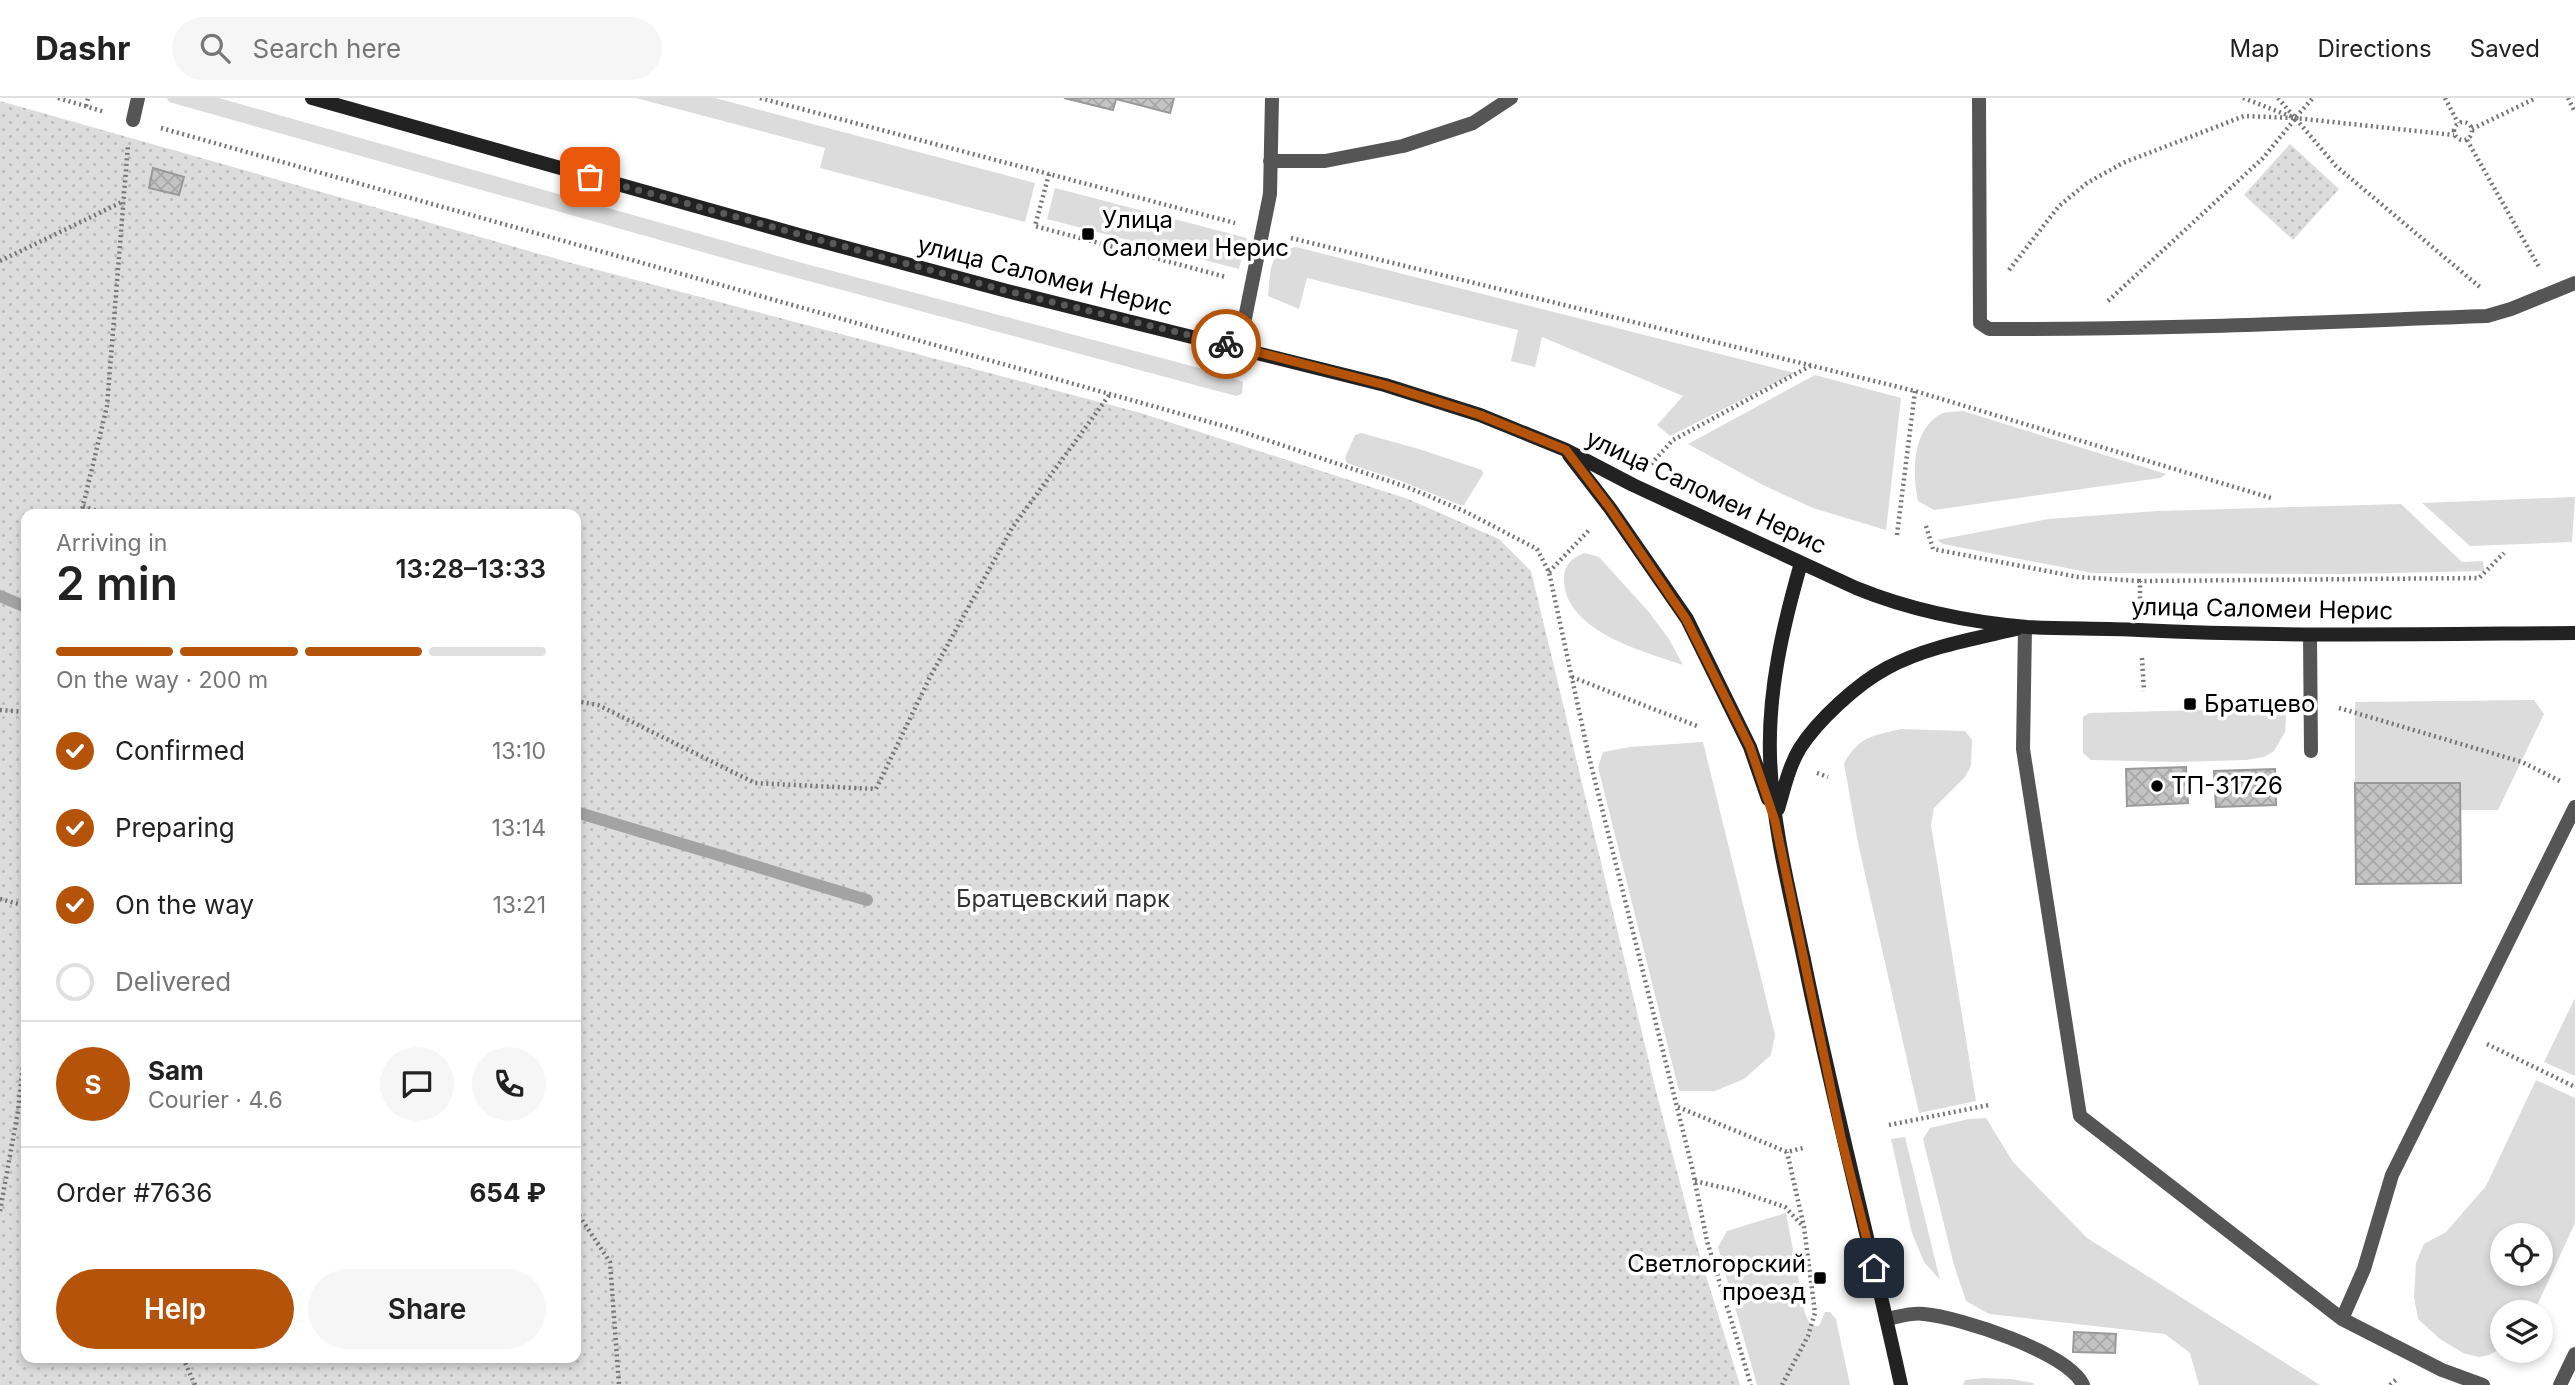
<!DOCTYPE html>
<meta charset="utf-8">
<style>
:root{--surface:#fff;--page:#f6f6f6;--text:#222;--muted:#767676;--line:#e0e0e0;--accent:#b45309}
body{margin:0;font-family:Inter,sans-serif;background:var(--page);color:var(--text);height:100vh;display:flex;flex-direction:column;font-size:26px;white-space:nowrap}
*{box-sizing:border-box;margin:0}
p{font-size:23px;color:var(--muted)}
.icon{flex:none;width:38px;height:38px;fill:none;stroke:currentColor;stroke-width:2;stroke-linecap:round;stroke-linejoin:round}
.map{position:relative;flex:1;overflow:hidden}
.sheet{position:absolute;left:21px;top:411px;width:560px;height:854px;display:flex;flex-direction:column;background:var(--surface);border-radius:14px;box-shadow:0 4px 10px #0003}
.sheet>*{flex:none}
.buttons{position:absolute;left:2490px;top:1125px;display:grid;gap:14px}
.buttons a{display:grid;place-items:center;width:63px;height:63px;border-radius:50%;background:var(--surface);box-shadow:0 4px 10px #0003;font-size:35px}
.pin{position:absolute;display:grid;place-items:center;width:60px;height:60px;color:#fff;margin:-30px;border-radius:14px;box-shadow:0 4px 10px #0006}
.courier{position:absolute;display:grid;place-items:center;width:70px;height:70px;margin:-35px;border:5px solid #b45309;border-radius:50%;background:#fff;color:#222;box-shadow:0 2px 9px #0007}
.headline em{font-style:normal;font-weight:600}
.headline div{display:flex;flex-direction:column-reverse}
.headline{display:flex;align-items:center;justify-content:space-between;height:119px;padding:0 35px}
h1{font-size:46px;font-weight:600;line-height:52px}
.bar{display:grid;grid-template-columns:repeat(4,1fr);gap:10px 7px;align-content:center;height:84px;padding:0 35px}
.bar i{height:9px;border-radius:5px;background:var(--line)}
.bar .current{background:var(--accent)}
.bar p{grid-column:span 4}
.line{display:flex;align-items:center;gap:18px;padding:0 35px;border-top:2px solid var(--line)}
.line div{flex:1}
.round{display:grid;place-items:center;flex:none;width:74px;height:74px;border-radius:37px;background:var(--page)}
ol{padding:0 35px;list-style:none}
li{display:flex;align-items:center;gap:21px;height:77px}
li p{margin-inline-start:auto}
li .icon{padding:7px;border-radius:50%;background:var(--accent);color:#fff;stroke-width:4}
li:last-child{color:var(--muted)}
li i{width:38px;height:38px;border:4px solid var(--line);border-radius:50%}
.action{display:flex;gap:14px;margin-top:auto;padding:14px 35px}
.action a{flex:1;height:80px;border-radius:42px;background:var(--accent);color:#fff;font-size:28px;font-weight:600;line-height:80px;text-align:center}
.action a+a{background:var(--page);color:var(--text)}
header{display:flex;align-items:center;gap:42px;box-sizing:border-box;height:98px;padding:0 35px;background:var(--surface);border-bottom:2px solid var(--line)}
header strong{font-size:33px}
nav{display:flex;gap:38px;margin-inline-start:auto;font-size:24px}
.search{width:490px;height:63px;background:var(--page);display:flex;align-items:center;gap:18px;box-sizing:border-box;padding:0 24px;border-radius:38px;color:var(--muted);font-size:26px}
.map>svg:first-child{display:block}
.green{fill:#dcdcdc;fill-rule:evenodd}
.park{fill:url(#park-dots);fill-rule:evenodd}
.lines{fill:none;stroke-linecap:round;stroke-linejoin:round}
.stream{stroke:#a3a3a3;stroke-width:12}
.building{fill:url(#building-cross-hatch);stroke:#999;stroke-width:2}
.path{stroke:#777;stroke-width:4.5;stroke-dasharray:2 3.5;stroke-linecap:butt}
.service{stroke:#555;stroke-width:14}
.minor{stroke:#555;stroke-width:14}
.secondary{stroke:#222;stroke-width:14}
.done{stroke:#595959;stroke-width:7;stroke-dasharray:0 12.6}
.route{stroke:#b45309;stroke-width:9}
.poi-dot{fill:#000;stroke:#fff;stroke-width:2.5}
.labels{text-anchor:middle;stroke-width:7;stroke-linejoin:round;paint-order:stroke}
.poi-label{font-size:24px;fill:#000;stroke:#fff;text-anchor:start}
.street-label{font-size:24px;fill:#000;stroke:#fff}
.park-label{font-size:24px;fill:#333;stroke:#fff}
</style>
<header>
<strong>Dashr</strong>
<div class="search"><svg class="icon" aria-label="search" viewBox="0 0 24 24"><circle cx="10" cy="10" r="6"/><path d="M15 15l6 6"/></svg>Search here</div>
<nav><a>Map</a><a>Directions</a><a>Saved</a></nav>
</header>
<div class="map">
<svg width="2575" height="1287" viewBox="0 0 2575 1287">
<defs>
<pattern id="park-dots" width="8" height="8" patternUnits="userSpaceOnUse" patternTransform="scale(1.75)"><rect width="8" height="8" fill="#dcdcdc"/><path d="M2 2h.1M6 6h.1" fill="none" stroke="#bbb" stroke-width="1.8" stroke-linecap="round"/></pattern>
<pattern id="building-cross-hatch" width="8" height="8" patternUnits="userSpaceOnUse" patternTransform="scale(1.75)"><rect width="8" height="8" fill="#c4c4c4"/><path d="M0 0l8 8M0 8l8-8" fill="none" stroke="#a7a7a7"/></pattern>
</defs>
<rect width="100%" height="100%" fill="#fff"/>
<path class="green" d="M 167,0 L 219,0 L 806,166 L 1222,276 L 1243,284 L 1242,296 L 1236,298 L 738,164 L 169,4 Z
M 636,0 L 715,0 L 1035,85 L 1025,124 L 820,70 L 825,50 Z
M 1055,90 L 1247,140 L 1239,171 L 1047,121 Z
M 1296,149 L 1795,275 L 1670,338 L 1657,327 L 1683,298 L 1542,239 L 1535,269 L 1511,263 L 1518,232 L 1307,180 L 1299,211 L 1268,198 C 1271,174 1267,154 1296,149 Z
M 1815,277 L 1901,300 L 1886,432 L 1813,410 L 1763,387 L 1688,346 Z
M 1963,313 L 2166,376 L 2167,376 L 2160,380 L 1934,412 L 1918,403 C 1912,376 1912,331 1941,316 C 1946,313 1956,314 1963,313 Z
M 1361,335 L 1419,351 L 1482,372 L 1483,376 L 1464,407 L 1460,407 L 1401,383 L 1347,365 L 1345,360 L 1355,337 Z
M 2575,399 L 2572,444 L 2470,448 L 2422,405 Z
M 2401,406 L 2462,464 L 2483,463 L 2484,473 L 2341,476 L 2092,475 L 1943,446 L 1937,442 L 2048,421 L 2158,413 Z
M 1584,455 L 1599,459 L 1648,513 L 1669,541 L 1683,567 C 1645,554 1567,534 1564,484 C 1563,468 1570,461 1584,455 Z
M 2534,602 L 2544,616 L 2498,712 L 2461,712 L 2460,685 L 2355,685 L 2355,604 Z
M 2279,610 L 2286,618 L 2285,634 L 2274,653 L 2264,659 L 2246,662 L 2178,664 L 2091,662 L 2083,655 L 2083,619 L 2089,615 Z
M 1901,631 L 1965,633 L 1972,642 L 1971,668 L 1965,679 L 1934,710 L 1931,727 L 1976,1003 L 1919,1015 L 1858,745 L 1844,665 C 1860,638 1872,638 1901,631 Z
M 1703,644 L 1775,937 L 1771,957 L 1744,981 L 1715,993 L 1679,993 L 1598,669 L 1603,654 L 1630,649 Z
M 2575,900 L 2575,978 L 2544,964 Z
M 2536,982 L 2575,1000 L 2575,1125 L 2534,1214 L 2502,1214 L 2502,1250 L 2489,1257 L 2479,1259 L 2463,1255 L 2440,1241 L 2418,1221 L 2414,1199 L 2416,1165 L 2424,1146 L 2446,1134 L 2486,1088 ZM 2502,1138 L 2541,1138 L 2541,1176 L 2502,1176 Z
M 1986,1020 L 2013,1064 L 2087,1140 L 2320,1287 L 2199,1287 L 2190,1255 L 2165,1236 L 1989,1216 L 1966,1203 L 1954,1167 L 1923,1041 L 1930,1030 L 1969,1021 Z
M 1905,1039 L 1940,1182 L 1924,1164 L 1912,1135 L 1891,1041 Z
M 1786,1115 L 1805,1216 L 1811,1228 L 1819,1228 L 1825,1214 L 1830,1214 L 1836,1221 L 1850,1287 L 1757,1287 L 1718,1149 L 1727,1133 Z
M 1983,1280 L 2011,1281 L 2033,1285 L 2034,1287 L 1963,1287 L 1965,1282 Z"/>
<path class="park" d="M 0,3 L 575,166 L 1141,315 L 1408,401 L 1499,441 L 1531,473 L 1657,997 L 1695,1142 L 1740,1287 L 0,1287 ZM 26,416 L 576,416 L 576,1260 L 26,1260 Z
M 2290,46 L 2339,91 L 2293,142 L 2244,97 Z"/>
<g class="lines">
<path class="stream" d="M 0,498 L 26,509
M 576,714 L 867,802"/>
</g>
<path class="building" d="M 1064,0 L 1174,0 L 1170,15 L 1116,1 L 1113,12 Z
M 153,70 L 184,79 L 179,97 L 149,90 Z
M 2186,669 L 2188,705 L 2127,708 L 2126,671 Z
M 2275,671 L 2276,707 L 2216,709 L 2214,673 Z
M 2355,685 L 2460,685 L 2461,785 L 2356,786 Z
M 2074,1234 L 2116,1236 L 2115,1255 L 2073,1254 Z"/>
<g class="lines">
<path class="path" d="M 58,0 L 105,14
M 760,0 L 1235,125
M 2243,0 L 2295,20 L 2454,37
M 2278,0 L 2336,68 L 2481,190
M 2445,0 L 2458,25
M 2568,0 L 2575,14
M 86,8 L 88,0
M2454 33a9 9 0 1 1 18 0a9 9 0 1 1-18 0Z
M 161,30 L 1231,330 L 1407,389 L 1466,414 L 1537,451 L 1549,474 L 1589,659 L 1692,1069 L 1707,1143 L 1751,1287
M 2472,31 L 2536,0
M 2467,42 L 2539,169
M 1049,76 L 1035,128 L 1226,179
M 1291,140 L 1915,293 L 2271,400
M 0,163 L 124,103
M 2009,172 L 2059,108 L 2087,85 L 2123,65 L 2244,18 L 2295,20 L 2313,0
M 2108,203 L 2263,60 L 2295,21
M 1651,366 L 1673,342 L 1812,267
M 83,408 L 105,416
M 81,416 L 107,308 L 128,47
M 1926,428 L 1933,451 L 2078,479 L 2140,483
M 1897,437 L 1915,293
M 1549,474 L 1590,431
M 2140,506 L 2140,483 L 2479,480 L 2504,455
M 2142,560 L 2144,593
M 1572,579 L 1697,628
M 576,603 L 598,607 L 755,685 L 876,691 L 930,579 L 1012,430 L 1110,296
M 2339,610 L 2522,664 L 2562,684
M 0,612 L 26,614
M 1817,675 L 1828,679
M 0,801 L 26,808
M 2487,946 L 2575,989
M 1678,1009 L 1787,1054 L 1803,1050
M 1889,1027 L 1989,1007
M 1695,1083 L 1738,1093 L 1785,1109 L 1802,1127
M 0,1113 L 18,1013 L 26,939
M 576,1113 L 610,1164 L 619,1287
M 183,1260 L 195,1287
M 1782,1287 L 1808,1238 L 1815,1215 L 1804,1129 L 1787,1054
M 2390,1287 L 2398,1280"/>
<path class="service" d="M 1979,0 L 1980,225 L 1989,231 C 2155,232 2321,224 2487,218 L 2511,211 L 2575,185
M 133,22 L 138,0
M 1270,63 L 1325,63 L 1403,48 L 1473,25 L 1511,0
M 1239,250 L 1270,96 L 1272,0
M 2025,529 L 2023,651 L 2080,1018 L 2342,1221
M 2310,537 L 2311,653
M 1886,1221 C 1898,1219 1912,1214 1924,1216 C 1959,1219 2068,1254 2083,1287
M 2483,1287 L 2442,1272 L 2342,1221 L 2364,1171 L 2392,1077 L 2575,709"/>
<path class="minor" d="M 2560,1287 L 2575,1256"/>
<path class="secondary" d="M 312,0 L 806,139 L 1007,193 L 1385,287 L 1480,317 L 1566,352 L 1633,387 L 1856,490 C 1910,512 1969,524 2027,529 C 2064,531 2101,530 2139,532 C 2284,539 2429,536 2575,535
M 1569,357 L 1610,410 L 1687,521 L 1750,649 L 1768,701
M 1801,465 C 1783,528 1768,592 1770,658 C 1772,727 1790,795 1804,862 C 1833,1005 1870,1145 1901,1287
M 1778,711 C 1784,691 1789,668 1800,650 C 1818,622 1857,586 1887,570 C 1926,549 1973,541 2016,531"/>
</g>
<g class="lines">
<path class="done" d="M 590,79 L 1007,193 L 1226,246"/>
<path class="route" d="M 1226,246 L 1385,287 L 1480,317 L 1566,352 L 1610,410 L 1686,521 L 1750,649 L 1775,723 L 1841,1039 L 1874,1170"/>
</g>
<g class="poi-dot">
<rect x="1081" y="129" width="14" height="14" rx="3.5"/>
<rect x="2183" y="599" width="14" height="14" rx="3.5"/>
<circle cx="2157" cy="688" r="7"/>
<rect x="1813" y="1173" width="14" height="14" rx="3.5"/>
</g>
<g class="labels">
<g class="poi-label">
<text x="1102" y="130">Улица<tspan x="1102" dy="28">Саломеи Нерис</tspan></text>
<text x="2204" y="614">Братцево</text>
<text x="2171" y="696">ТП-31726</text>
<text x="1806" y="1174" text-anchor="end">Светлогорский<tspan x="1806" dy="28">проезд</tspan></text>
</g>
<g class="street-label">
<text transform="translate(1045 178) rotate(14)" y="8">улица Саломеи Нерис</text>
<text transform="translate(1706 394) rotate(25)" y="8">улица Саломеи Нерис</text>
<text transform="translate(2262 511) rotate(1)" y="8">улица Саломеи Нерис</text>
</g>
<g class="park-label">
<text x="1063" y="809">Братцевский парк</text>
</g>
</g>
</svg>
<div class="buttons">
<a><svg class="icon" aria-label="locate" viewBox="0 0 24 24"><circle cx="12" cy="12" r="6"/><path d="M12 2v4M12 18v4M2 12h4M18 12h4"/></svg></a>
<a><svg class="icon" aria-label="layers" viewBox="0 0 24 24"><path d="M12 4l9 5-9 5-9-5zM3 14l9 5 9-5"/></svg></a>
</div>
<div class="pin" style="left:590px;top:79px;background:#ea580c"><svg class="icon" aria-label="bag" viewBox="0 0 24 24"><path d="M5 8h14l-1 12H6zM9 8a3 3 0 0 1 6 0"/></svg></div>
<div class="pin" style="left:1874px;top:1170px;background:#1f2937"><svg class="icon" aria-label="home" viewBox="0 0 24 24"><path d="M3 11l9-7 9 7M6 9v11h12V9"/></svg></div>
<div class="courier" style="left:1226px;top:246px"><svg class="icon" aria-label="bike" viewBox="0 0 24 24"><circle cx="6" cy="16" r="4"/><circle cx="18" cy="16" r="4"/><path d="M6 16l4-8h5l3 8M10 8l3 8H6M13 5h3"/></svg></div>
<section class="sheet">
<div class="headline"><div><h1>2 min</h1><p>Arriving in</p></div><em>13:28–13:33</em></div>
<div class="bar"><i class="current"></i><i class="current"></i><i class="current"></i><i></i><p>On the way · 200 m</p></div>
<ol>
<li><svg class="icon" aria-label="check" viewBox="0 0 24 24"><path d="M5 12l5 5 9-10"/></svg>Confirmed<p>13:10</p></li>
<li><svg class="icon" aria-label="check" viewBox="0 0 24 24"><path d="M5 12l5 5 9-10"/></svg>Preparing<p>13:14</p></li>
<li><svg class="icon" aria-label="check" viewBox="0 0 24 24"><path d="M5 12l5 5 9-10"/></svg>On the way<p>13:21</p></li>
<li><i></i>Delivered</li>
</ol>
<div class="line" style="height:126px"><b class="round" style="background:var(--accent);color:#fff">S</b><div><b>Sam</b><p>Courier · 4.6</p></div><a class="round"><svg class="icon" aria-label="chat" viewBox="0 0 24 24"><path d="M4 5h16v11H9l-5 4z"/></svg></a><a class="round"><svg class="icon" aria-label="phone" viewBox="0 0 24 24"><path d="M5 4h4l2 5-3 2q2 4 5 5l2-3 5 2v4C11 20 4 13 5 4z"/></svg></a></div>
<div class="line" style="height:91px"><div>Order #7636</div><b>654 ₽</b></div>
<div class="action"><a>Help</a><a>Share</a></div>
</section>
</div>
